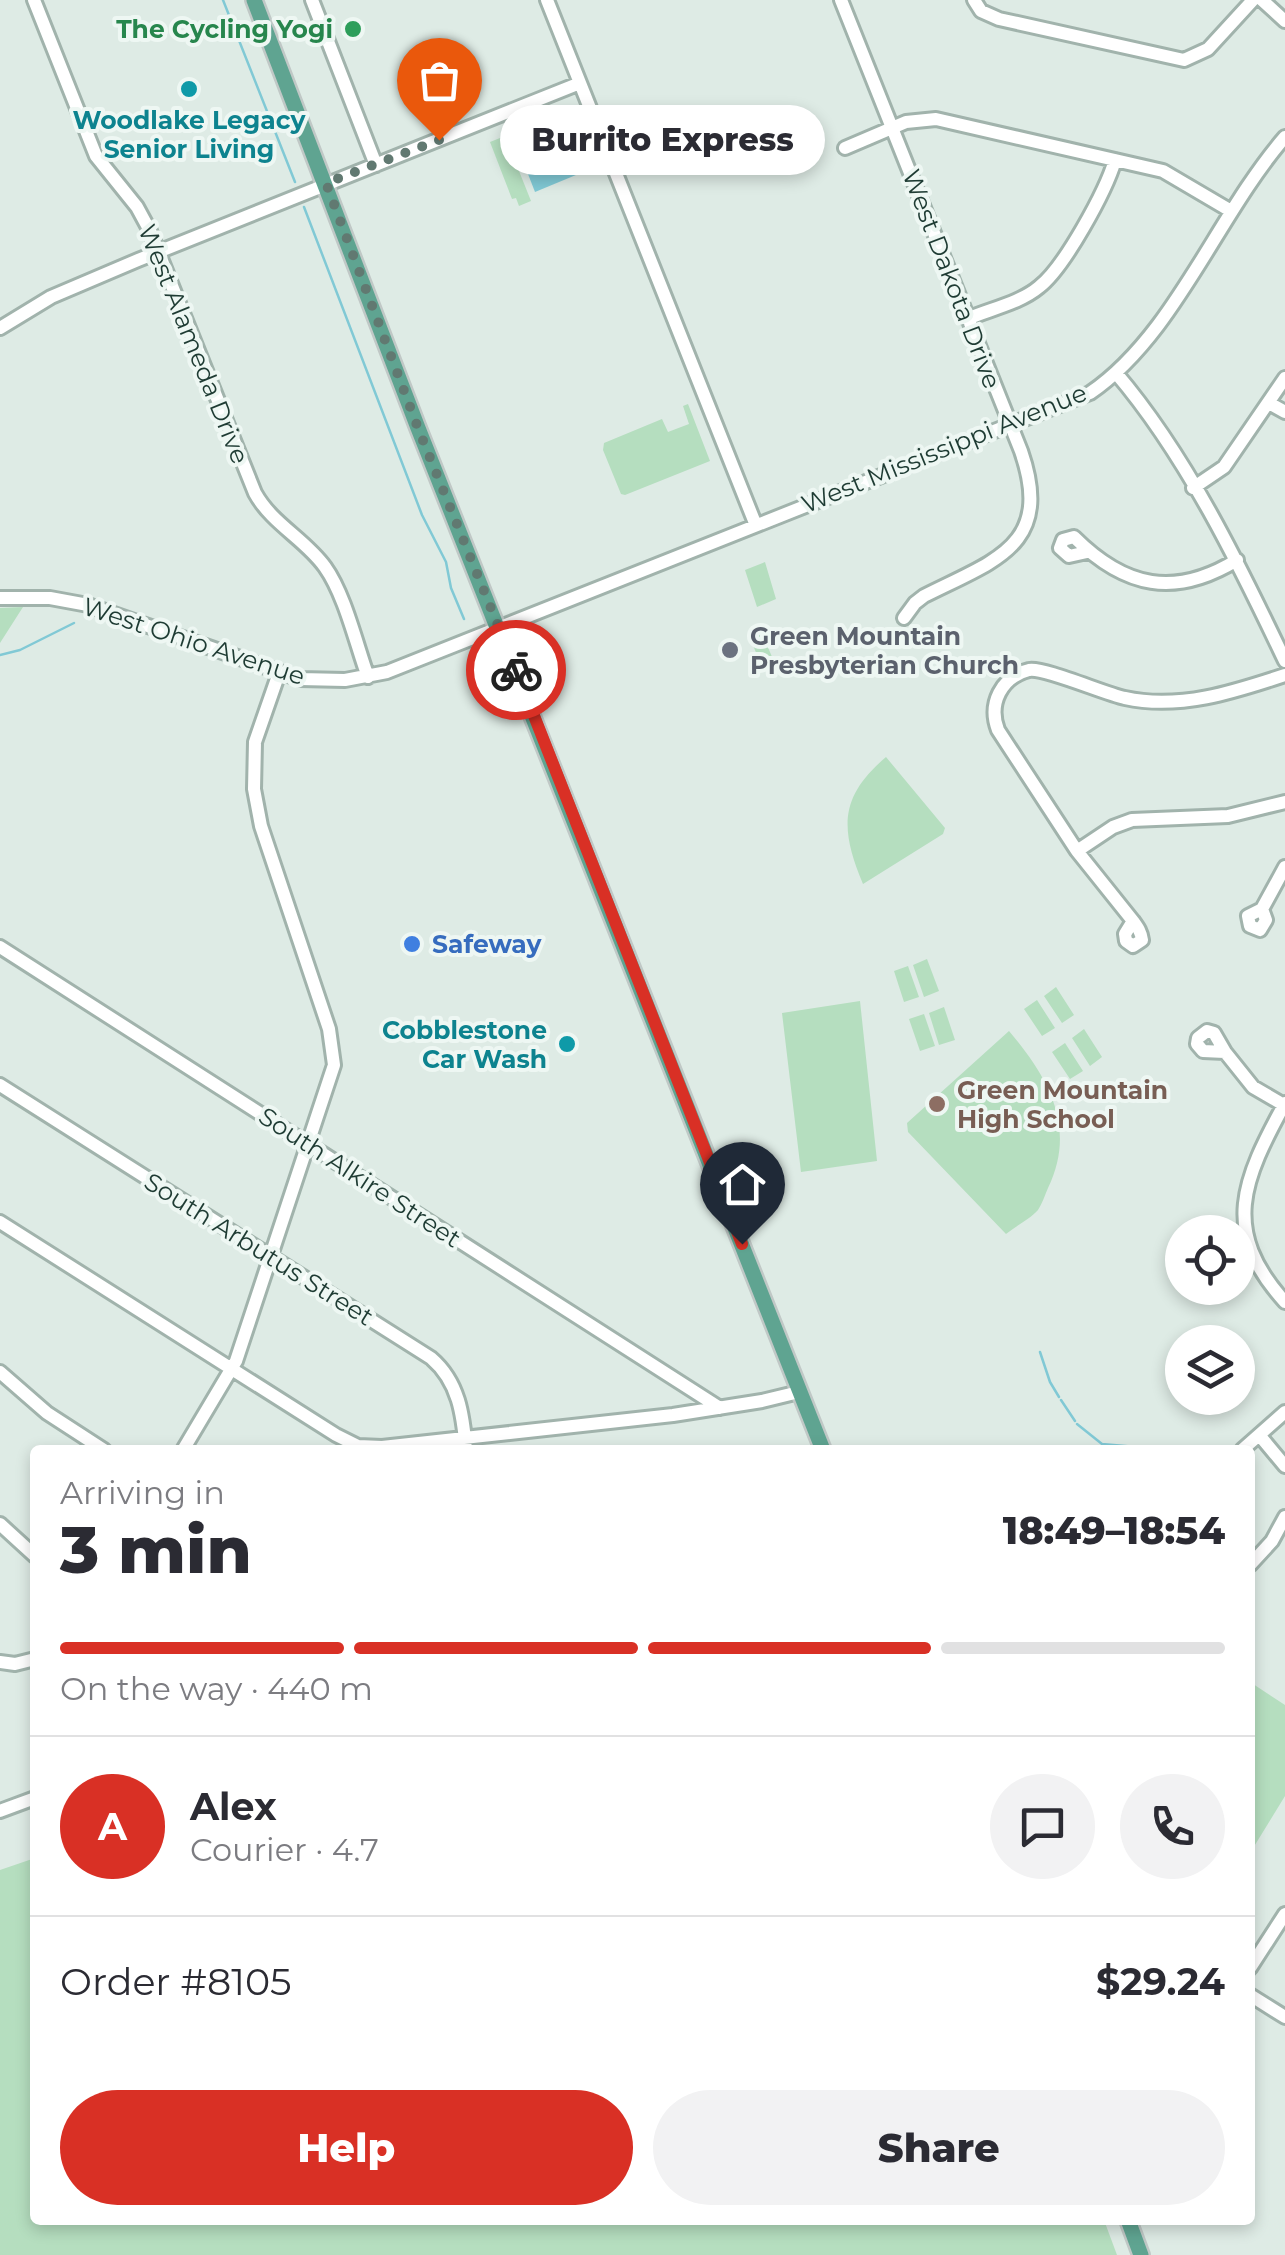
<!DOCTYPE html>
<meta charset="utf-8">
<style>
:root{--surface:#fff;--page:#f2f2f3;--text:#2b2b33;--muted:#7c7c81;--line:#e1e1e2;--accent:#d93025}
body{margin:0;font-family:Montserrat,sans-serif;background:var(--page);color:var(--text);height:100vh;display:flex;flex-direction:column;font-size:38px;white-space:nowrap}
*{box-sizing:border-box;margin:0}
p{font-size:32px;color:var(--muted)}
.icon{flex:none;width:55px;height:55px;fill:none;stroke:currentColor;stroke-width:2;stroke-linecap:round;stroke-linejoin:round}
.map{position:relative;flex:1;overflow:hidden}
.panel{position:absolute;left:30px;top:1445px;width:1225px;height:780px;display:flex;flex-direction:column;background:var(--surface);border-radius:10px;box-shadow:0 5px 15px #0003}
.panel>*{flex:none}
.buttons{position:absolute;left:1165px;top:1215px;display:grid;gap:20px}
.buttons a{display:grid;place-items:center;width:90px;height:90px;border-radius:50%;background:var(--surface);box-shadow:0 5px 15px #0003;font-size:50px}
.pin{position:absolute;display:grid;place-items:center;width:85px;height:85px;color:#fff;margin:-102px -42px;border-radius:50% 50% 50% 0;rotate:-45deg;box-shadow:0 0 10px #0007}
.pin .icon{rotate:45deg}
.courier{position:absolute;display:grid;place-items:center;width:100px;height:100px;margin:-50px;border:8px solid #d93025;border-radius:50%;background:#fff;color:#222;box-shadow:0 2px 12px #0007}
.bubble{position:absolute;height:70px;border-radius:35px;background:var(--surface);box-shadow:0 5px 15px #0003;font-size:32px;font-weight:800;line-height:70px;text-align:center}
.head em{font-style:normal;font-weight:800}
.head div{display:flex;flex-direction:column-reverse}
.head{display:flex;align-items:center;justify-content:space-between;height:170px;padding:0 30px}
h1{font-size:65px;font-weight:800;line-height:75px}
.bar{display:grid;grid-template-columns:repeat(4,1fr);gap:15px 10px;align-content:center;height:120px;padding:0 30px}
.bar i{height:12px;border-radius:8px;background:var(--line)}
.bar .current{background:var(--accent)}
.bar p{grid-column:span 4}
.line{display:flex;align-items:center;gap:25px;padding:0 30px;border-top:2px solid var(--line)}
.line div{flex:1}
.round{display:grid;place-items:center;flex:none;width:105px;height:105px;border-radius:52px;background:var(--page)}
.action{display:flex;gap:20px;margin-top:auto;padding:20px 30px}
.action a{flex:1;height:115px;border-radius:60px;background:var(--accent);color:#fff;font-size:40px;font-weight:800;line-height:115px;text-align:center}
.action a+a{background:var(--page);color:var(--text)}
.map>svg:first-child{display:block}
.green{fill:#b5debf}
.water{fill:#81c9d5}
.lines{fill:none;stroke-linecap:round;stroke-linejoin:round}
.stream{stroke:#81c9d5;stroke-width:2.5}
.minor-casing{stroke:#a1b3ac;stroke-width:18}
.major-casing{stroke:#c0c8c6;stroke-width:20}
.minor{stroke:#fff;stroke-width:12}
.major{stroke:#5fa491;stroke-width:15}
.done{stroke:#617971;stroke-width:10;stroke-dasharray:0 18}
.route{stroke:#d93025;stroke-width:12}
.leisure-dot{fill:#2e9e5b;stroke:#eef7f3;stroke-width:4}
.culture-dot{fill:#0f9aa8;stroke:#eef7f3;stroke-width:4}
.worship-dot{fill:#6b7280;stroke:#eef7f3;stroke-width:4}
.shop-dot{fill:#3f7fe0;stroke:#eef7f3;stroke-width:4}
.education-dot{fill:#8d6e63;stroke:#eef7f3;stroke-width:4}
.labels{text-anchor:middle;stroke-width:8;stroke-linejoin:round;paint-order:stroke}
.leisure-label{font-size:25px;font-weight:bold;fill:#27864d;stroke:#eef7f3;text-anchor:end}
.culture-label{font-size:25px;font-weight:bold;fill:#0d838f;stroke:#eef7f3}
.street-label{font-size:25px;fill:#1e3b33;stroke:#eef7f3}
.worship-label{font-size:25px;font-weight:bold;fill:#5b616d;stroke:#eef7f3;text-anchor:start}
.shop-label{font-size:25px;font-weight:bold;fill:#366cbe;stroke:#eef7f3;text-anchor:start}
.education-label{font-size:25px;font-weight:bold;fill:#785e54;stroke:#eef7f3;text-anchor:start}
</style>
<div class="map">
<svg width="1285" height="2255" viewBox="0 0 1285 2255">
<rect width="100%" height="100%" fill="#deebe5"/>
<path class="green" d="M 505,136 L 531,201 L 519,206 L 516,198 L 512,199 L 490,142 Z
M 688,404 L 710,461 L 625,495 L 621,494 L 603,450 L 604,443 L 662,419 L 668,432 L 689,424 L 683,406 Z
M 765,562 L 776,599 L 757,607 L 745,570 Z
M 23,607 L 0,643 L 0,608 Z
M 762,633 L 775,664 L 763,669 L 752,643 L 757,634 Z
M 886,757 L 945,828 L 943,834 L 863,884 C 840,829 839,797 886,757 Z
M 927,959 L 939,991 L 924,997 L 913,965 Z
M 908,966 L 919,997 L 904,1002 L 894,971 Z
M 1056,987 L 1074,1015 L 1062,1023 L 1044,996 Z
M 1037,1000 L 1055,1028 L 1042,1036 L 1024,1009 Z
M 860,1001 L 877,1161 L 801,1172 L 782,1013 Z
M 944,1007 L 955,1040 L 939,1045 L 929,1013 Z
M 924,1014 L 935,1046 L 920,1051 L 909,1019 Z
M 1084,1029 L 1102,1057 L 1090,1066 L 1072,1038 Z
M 1009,1031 C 1049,1078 1077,1128 1048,1188 C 1045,1195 1042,1204 1038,1210 C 1030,1219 1016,1226 1006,1234 L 908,1132 L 907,1123 Z
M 1065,1043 L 1083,1071 L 1070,1079 L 1052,1052 Z
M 1250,1682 L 1285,1705 L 1285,1796 L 1250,1853 Z
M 35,1858 L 35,2220 L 1104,2220 L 1117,2255 L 0,2255 L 0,1870 Z"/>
<path class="water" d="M 565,112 L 588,170 L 535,192 L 512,133 Z"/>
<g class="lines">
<path class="stream" d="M 223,0 L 295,182
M 304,207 L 422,515 L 446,562 L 451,588 L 464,619
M 0,655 L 20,650 L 74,623
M 1040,1352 L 1050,1382 L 1059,1397
M 1061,1400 L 1075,1421
M 1077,1424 L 1102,1444 L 1171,1450"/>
<defs>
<path id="minor" d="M 34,0 L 96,156 L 137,207 L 150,231 L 255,493 C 272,524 305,539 325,567 C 345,595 356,644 368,677
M 312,0 L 376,165
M 547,0 L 755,523
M 841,0 L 1021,451 C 1054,546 995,560 924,596 L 915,603 L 904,618
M 974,0 L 981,11 L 999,19 L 1184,60 L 1208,49 L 1253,0
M 1262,0 L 1285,21
M 845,148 L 906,122 L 936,119 L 1163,171 L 1231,211
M 967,319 C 990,309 1020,303 1039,287 C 1064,268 1106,191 1115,160
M 0,328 L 51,297 L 138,260 L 580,83
M 1116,373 C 1186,455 1239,564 1285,661
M 1269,403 L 1285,412
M 1193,488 L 1224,467 L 1285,378
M 1087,552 L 1069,556 L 1060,548 L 1063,540 L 1074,537 C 1125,588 1175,598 1237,560
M 0,598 L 50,598 L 88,605 L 300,679 L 345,680 L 387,672 L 1090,393 C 1175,335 1217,215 1285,137
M 1077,851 L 1113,827 L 1132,820 L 1228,816 L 1285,802
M 1262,909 L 1266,920 L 1260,930 L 1250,926 L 1248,916 L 1262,909 L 1285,867
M 1133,921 L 1125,934 L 1126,941 L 1133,946 L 1142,940 C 1141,932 1138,928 1133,921 L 1077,851 L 998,730 C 988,704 1001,677 1029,670 C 1044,667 1105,694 1125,698 C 1179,710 1234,692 1285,675
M 0,947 L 720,1408
M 1225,1052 L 1203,1051 L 1197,1044 L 1198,1038 L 1207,1031 L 1214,1033 L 1225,1052 L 1253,1087 L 1284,1105
M 0,1085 L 431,1358 C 459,1382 463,1415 466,1450
M 1285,1103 C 1243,1180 1220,1230 1285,1302
M 0,1222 L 336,1435 L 358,1446 L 382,1447 L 673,1415 L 762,1401 L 799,1392
M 0,1372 L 47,1413 L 104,1450
M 1260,1436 L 1285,1466
M 183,1450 L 236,1361 L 334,1065 L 329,1029 L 261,826 L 254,789 L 255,742 L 279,673
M 1242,1450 L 1285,1412
M 0,1524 L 35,1556
M 1250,1565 L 1272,1541 L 1285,1517
M 0,1662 L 15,1664 L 35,1659
M 0,1811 L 35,1798
M 1250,1968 L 1285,1914
M 1250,1995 L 1285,2017"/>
<path id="major" d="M 254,0 L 418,428 L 823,1450
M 1128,2220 L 1141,2255"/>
</defs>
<use href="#minor" class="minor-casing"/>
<use href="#major" class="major-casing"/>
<use href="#minor" class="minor"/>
<use href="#major" class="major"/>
</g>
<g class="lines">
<path class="done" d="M 439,140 L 326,183 L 418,428 L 516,670"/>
<path class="route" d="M 516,670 L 742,1244"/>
</g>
<circle class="leisure-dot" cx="353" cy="29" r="10"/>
<g class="culture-dot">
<circle cx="189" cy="89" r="10"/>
<circle cx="567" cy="1044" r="10"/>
</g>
<circle class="worship-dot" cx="730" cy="650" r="10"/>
<circle class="shop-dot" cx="412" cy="944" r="10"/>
<circle class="education-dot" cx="937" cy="1104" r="10"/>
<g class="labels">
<g class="leisure-label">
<text x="333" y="38">The Cycling Yogi</text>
</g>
<g class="culture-label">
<text x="189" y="129">Woodlake Legacy<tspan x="189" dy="29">Senior Living</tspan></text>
<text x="547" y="1039" text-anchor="end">Cobblestone<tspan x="547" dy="29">Car Wash</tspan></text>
</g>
<g class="street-label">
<text transform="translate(952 279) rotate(69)" y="9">West Dakota Drive</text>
<text transform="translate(194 344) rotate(68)" y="9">West Alameda Drive</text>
<text transform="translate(944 448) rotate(-22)" y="9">West Mississippi Avenue</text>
<text transform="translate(194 641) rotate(18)" y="9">West Ohio Avenue</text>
<text transform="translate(360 1177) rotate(33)" y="9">South Alkire Street</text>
<text transform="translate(259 1249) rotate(32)" y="9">South Arbutus Street</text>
</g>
<g class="worship-label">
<text x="750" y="645">Green Mountain<tspan x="750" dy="29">Presbyterian Church</tspan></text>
</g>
<g class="shop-label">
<text x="432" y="953">Safeway</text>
</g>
<g class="education-label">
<text x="957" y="1099">Green Mountain<tspan x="957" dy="29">High School</tspan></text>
</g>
</g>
</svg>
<div class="buttons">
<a><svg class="icon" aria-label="locate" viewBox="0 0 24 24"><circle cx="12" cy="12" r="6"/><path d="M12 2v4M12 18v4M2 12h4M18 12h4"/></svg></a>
<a><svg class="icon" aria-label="layers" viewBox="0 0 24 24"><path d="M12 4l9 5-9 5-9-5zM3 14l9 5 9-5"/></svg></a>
</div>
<div class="pin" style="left:439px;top:140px;background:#ea580c"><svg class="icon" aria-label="bag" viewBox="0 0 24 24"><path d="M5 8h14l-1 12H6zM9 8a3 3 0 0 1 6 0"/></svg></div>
<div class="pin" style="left:742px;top:1244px;background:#1f2937"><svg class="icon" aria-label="home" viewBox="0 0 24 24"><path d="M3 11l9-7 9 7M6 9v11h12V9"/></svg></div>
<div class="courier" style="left:516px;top:670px"><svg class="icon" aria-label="bike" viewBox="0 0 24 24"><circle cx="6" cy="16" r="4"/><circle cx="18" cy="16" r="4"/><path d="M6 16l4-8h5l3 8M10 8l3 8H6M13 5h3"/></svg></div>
<div class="bubble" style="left:500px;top:105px;width:325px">Burrito Express</div>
<section class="panel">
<div class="head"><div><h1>3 min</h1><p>Arriving in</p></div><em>18:49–18:54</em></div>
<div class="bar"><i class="current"></i><i class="current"></i><i class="current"></i><i></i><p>On the way · 440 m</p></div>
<div class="line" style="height:180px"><b class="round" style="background:var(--accent);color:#fff">A</b><div><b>Alex</b><p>Courier · 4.7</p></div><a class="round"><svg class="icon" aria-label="chat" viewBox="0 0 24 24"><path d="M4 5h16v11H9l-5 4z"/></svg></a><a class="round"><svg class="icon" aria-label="phone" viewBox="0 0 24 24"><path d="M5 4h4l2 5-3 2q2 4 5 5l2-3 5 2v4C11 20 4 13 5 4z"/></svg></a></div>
<div class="line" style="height:130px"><div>Order #8105</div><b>$29.24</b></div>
<div class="action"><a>Help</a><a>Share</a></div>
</section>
</div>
